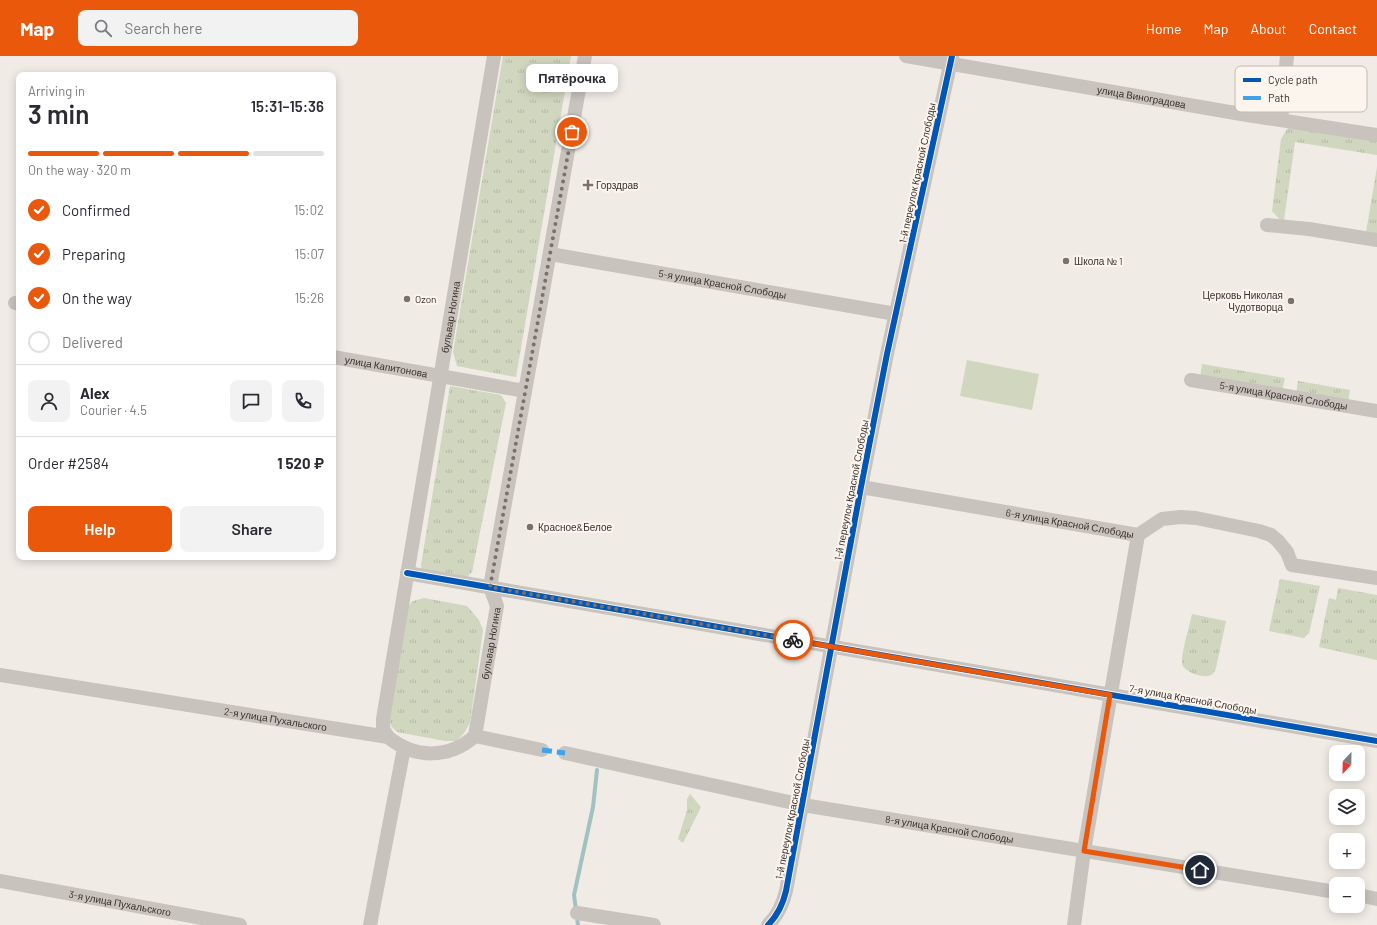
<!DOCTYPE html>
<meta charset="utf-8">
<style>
:root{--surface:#fff;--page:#f2f2f3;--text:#2b2b33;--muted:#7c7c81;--line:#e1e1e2;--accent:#ea580c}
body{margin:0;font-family:Barlow,sans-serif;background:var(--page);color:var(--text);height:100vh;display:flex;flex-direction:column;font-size:15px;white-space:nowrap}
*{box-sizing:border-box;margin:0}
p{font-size:13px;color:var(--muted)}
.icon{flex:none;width:22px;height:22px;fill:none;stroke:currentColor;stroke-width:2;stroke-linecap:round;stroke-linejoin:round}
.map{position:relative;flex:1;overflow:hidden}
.details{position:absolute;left:16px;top:16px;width:320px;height:488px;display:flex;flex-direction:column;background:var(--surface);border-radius:8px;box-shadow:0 2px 10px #0003}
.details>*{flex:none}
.needle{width:26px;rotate:202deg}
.buttons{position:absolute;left:1329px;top:689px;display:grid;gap:8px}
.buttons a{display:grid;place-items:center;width:36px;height:36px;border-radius:8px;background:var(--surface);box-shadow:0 2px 10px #0003;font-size:20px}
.pin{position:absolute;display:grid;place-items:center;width:34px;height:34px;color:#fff;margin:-17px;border:2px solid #fff;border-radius:50%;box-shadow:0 1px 4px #0007}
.courier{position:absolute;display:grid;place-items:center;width:40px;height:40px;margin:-20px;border:3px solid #ea580c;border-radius:50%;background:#fff;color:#222;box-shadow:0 1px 5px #0007}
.bubble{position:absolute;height:28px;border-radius:8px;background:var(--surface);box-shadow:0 2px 10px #0003;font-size:13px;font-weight:600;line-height:28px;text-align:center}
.summary em{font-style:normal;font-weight:600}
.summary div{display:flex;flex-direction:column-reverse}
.summary{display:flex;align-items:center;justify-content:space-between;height:68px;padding:0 12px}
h1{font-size:26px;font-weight:600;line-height:30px}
.bar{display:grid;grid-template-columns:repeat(4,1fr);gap:6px 4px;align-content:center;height:48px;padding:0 12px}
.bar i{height:5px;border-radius:3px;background:var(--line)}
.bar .on{background:var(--accent)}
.bar p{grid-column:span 4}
.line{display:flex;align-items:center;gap:10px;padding:0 12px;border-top:1px solid var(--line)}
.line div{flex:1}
.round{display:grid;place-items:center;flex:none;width:42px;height:42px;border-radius:8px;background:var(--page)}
ol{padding:0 12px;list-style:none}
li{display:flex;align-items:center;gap:12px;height:44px}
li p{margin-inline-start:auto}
li .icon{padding:4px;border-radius:50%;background:var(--accent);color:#fff;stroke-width:4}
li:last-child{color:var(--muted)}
li i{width:22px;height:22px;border:2px solid var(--line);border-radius:50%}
.button{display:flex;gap:8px;margin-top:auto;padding:8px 12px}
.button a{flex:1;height:46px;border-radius:8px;background:var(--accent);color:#fff;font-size:16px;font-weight:600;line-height:46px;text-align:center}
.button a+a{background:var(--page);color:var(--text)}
header{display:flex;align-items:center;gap:24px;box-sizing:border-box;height:56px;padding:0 20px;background:var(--accent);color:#fff}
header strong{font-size:19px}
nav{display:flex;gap:22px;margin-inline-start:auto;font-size:14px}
.search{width:280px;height:36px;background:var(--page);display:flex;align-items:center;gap:10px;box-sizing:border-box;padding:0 14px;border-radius:8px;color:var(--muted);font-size:15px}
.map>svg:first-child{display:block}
.grass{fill:url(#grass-tufts)}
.garden{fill:#d1d6bf}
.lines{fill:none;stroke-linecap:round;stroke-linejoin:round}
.stream{stroke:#a1c2c1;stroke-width:4}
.minor{stroke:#c9c3be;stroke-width:14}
.quiet{stroke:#3fa3eb;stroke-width:5;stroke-dasharray:10 5;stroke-linecap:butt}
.cycleway-casing{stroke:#fbf5ee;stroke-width:8}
.cycleway{stroke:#0057b8;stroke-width:6}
.done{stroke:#7a716c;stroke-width:4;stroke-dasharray:0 7.2}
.route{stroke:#ea580c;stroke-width:5}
.poi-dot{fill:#7a716c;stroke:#fbf5ee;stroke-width:1.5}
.labels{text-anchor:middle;stroke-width:4;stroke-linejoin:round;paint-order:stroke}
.street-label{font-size:10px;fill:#3b302b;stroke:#fbf5ee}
.poi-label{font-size:10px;fill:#3b302b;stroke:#fbf5ee;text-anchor:start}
.key{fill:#fbf5ee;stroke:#c1bab4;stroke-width:1}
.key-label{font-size:11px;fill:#3b302b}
</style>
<header>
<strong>Map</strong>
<div class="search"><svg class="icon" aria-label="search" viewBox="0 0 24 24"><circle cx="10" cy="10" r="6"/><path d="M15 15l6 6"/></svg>Search here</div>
<nav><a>Home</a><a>Map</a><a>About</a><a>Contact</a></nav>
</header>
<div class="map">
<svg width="1377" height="869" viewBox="0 0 1377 869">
<defs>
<pattern id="grass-tufts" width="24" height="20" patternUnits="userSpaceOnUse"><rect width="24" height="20" fill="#d1d6bf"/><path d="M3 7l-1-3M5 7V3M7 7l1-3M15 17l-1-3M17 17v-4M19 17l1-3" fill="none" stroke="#b4b8a4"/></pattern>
</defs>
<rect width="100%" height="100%" fill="#f0ebe5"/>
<path class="grass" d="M 503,0 L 571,0 L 516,321 L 457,310 L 453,296 Z
M 1293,70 L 1377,83 L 1377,99 L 1295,86 L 1284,164 L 1366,176 L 1377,111 L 1377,180 L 1283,167 L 1272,155 L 1281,83 L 1287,73 Z
M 1202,308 L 1285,322 L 1282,336 L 1200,322 Z
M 1298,325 L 1350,334 L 1348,347 L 1296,338 Z
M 450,330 L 501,339 L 506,347 L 472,516 L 461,527 L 423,519 L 421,509 Z
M 1280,523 L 1320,530 L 1309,577 L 1304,582 L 1269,575 Z
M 1338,532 L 1377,539 L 1377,604 L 1319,591 L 1329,542 L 1336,544 Z
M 424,542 L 467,550 L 479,564 L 483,574 L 470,667 L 464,677 L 457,685 L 445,685 L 397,676 L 391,670 L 387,658 L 408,550 L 413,545 Z
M 1192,558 L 1226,565 L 1216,612 C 1215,614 1214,618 1211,619 C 1204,623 1183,616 1182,607 C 1181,598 1190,568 1192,558 Z
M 690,738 L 701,751 L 683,787 L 678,783 L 687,754 L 687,743 Z"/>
<path class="garden" d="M 967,304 L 1039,318 L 1032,354 L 960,340 Z"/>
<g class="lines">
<path class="stream" d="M 578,869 L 574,839 L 593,751 L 597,714"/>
<g class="minor">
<path id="s1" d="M 906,0 L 1247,59 L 1377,79"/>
<path d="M 1281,64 L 1287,0"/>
<path d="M 1267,169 L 1309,173 L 1377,184"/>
<path id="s2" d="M 550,198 L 896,258"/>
<path d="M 15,247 L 19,248"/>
<path id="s3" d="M 333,301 L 525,335"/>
<path id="s4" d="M 1191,324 L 1377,355"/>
<path id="s5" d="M 861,431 L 1138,479 L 1162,463 L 1181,461 L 1196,462 L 1259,475 L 1271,479 L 1278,485 L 1287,496 L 1292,509 L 1377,522"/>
<path d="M 407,517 L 1377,685"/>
<path id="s6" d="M 0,619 L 388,681 C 415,703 449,703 475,680"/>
<path id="s7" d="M 475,680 L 497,550 L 490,531 L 585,0"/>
<path d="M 475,680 L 542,694"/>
<path id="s8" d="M 388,681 L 383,673 L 383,663 L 494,0"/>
<path id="s9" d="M 565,697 L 803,749 L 1336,836"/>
<path id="s10" d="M 0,825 L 240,869"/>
<path d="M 1358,839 L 1377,843"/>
<path d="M 577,857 L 654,869"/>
<path d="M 370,869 L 404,692"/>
<path d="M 768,869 C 778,859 783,848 786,835 L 861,431 L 887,298 L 952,0"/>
<path d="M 1074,869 L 1084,795 L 1138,479"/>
</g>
<path class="quiet" d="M 542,694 L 565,697"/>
<defs>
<path id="cycleway" d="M 407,517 L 1377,685
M 768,869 C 778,859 783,848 786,835 L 861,431 L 887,298 L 952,0"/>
</defs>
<use href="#cycleway" class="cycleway-casing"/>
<use href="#cycleway" class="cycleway"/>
</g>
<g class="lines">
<path class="done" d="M 572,76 L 490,531 L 793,584"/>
<path class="route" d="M 793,584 L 1110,639 L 1084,795 L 1200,814"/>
</g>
<g class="poi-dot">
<path d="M586 123h4v4h4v4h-4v4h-4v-4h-4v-4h4z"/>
<circle cx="1066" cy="205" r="4"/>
<circle cx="407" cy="243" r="4"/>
<circle cx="1291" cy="245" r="4"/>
<circle cx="530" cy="471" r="4"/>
</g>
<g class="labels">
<g class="street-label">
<text dy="4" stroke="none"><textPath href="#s1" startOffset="239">улица Виноградова</textPath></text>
<text transform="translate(917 117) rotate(-78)" y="4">1-й переулок Красной Слободы</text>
<text dy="4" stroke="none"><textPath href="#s2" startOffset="175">5-я улица Красной Слободы</textPath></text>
<text dy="4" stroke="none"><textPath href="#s8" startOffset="427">бульвар Ногина</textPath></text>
<text dy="4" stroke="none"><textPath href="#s3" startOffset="54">улица Капитонова</textPath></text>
<text dy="4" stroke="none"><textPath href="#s4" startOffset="94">5-я улица Красной Слободы</textPath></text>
<text transform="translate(851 434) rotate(-79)" y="4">1-й переулок Красной Слободы</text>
<text dy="4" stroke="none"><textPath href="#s5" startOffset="212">6-я улица Красной Слободы</textPath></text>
<text dy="4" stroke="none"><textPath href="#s7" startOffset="94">бульвар Ногина</textPath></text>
<text transform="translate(1193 643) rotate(10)" y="4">7-я улица Красной Слободы</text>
<text dy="4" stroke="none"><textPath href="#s6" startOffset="279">2-я улица Пухальского</textPath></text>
<text transform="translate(792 753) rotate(-79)" y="4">1-й переулок Красной Слободы</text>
<text dy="4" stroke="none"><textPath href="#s9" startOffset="392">8-я улица Красной Слободы</textPath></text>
<text dy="4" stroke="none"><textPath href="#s10" startOffset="122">3-я улица Пухальского</textPath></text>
</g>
<g class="poi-label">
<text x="596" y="133">Горздрав</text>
<text x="1074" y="209">Школа № 1</text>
<text x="1283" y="243" text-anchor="end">Церковь Николая<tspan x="1283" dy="12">Чудотворца</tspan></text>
<text x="415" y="247">Ozon</text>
<text x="538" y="475">Красное&amp;Белое</text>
</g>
</g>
<rect x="1235" y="10" width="132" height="46" rx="6" class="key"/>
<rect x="1243" y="22" width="18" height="4" fill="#0057b8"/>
<rect x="1243" y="40" width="18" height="4" fill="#3fa3eb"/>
<g class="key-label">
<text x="1268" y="28">Cycle path</text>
<text x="1268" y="46">Path</text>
</g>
</svg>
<div class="buttons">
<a><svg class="needle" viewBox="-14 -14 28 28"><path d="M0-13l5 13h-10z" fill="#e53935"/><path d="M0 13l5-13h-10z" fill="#7c7c81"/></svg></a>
<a><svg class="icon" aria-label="layers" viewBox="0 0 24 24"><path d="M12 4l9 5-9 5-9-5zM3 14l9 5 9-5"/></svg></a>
<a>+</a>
<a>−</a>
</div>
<div class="pin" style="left:572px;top:76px;background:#ea580c"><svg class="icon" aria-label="bag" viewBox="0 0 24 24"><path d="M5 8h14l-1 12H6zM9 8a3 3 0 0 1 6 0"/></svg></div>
<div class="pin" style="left:1200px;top:814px;background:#1f2937"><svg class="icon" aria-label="home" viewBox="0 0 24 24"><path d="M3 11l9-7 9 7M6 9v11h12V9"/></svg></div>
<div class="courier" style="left:793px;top:584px"><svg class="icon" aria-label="bike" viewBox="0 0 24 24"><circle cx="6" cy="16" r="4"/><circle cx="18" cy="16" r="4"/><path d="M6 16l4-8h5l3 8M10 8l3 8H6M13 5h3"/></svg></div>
<div class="bubble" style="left:526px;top:8px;width:92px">Пятёрочка</div>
<section class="details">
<div class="summary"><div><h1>3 min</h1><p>Arriving in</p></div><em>15:31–15:36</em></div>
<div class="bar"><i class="on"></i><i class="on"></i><i class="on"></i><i></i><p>On the way · 320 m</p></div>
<ol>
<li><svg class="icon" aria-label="check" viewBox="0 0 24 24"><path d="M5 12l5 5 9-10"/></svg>Confirmed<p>15:02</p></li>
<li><svg class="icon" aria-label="check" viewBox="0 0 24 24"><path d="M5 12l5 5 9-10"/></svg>Preparing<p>15:07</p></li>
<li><svg class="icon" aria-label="check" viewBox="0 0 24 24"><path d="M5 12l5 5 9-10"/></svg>On the way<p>15:26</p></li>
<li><i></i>Delivered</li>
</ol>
<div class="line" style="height:72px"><a class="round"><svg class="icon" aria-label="person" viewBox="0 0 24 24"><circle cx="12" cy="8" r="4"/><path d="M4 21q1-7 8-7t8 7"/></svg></a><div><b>Alex</b><p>Courier · 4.5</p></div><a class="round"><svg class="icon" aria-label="chat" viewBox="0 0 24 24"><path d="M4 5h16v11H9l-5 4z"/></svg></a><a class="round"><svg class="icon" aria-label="phone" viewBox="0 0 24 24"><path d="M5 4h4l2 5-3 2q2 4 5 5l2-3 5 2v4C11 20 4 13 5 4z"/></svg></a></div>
<div class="line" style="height:52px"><div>Order #2584</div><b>1 520 ₽</b></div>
<div class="button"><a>Help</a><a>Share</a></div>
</section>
</div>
